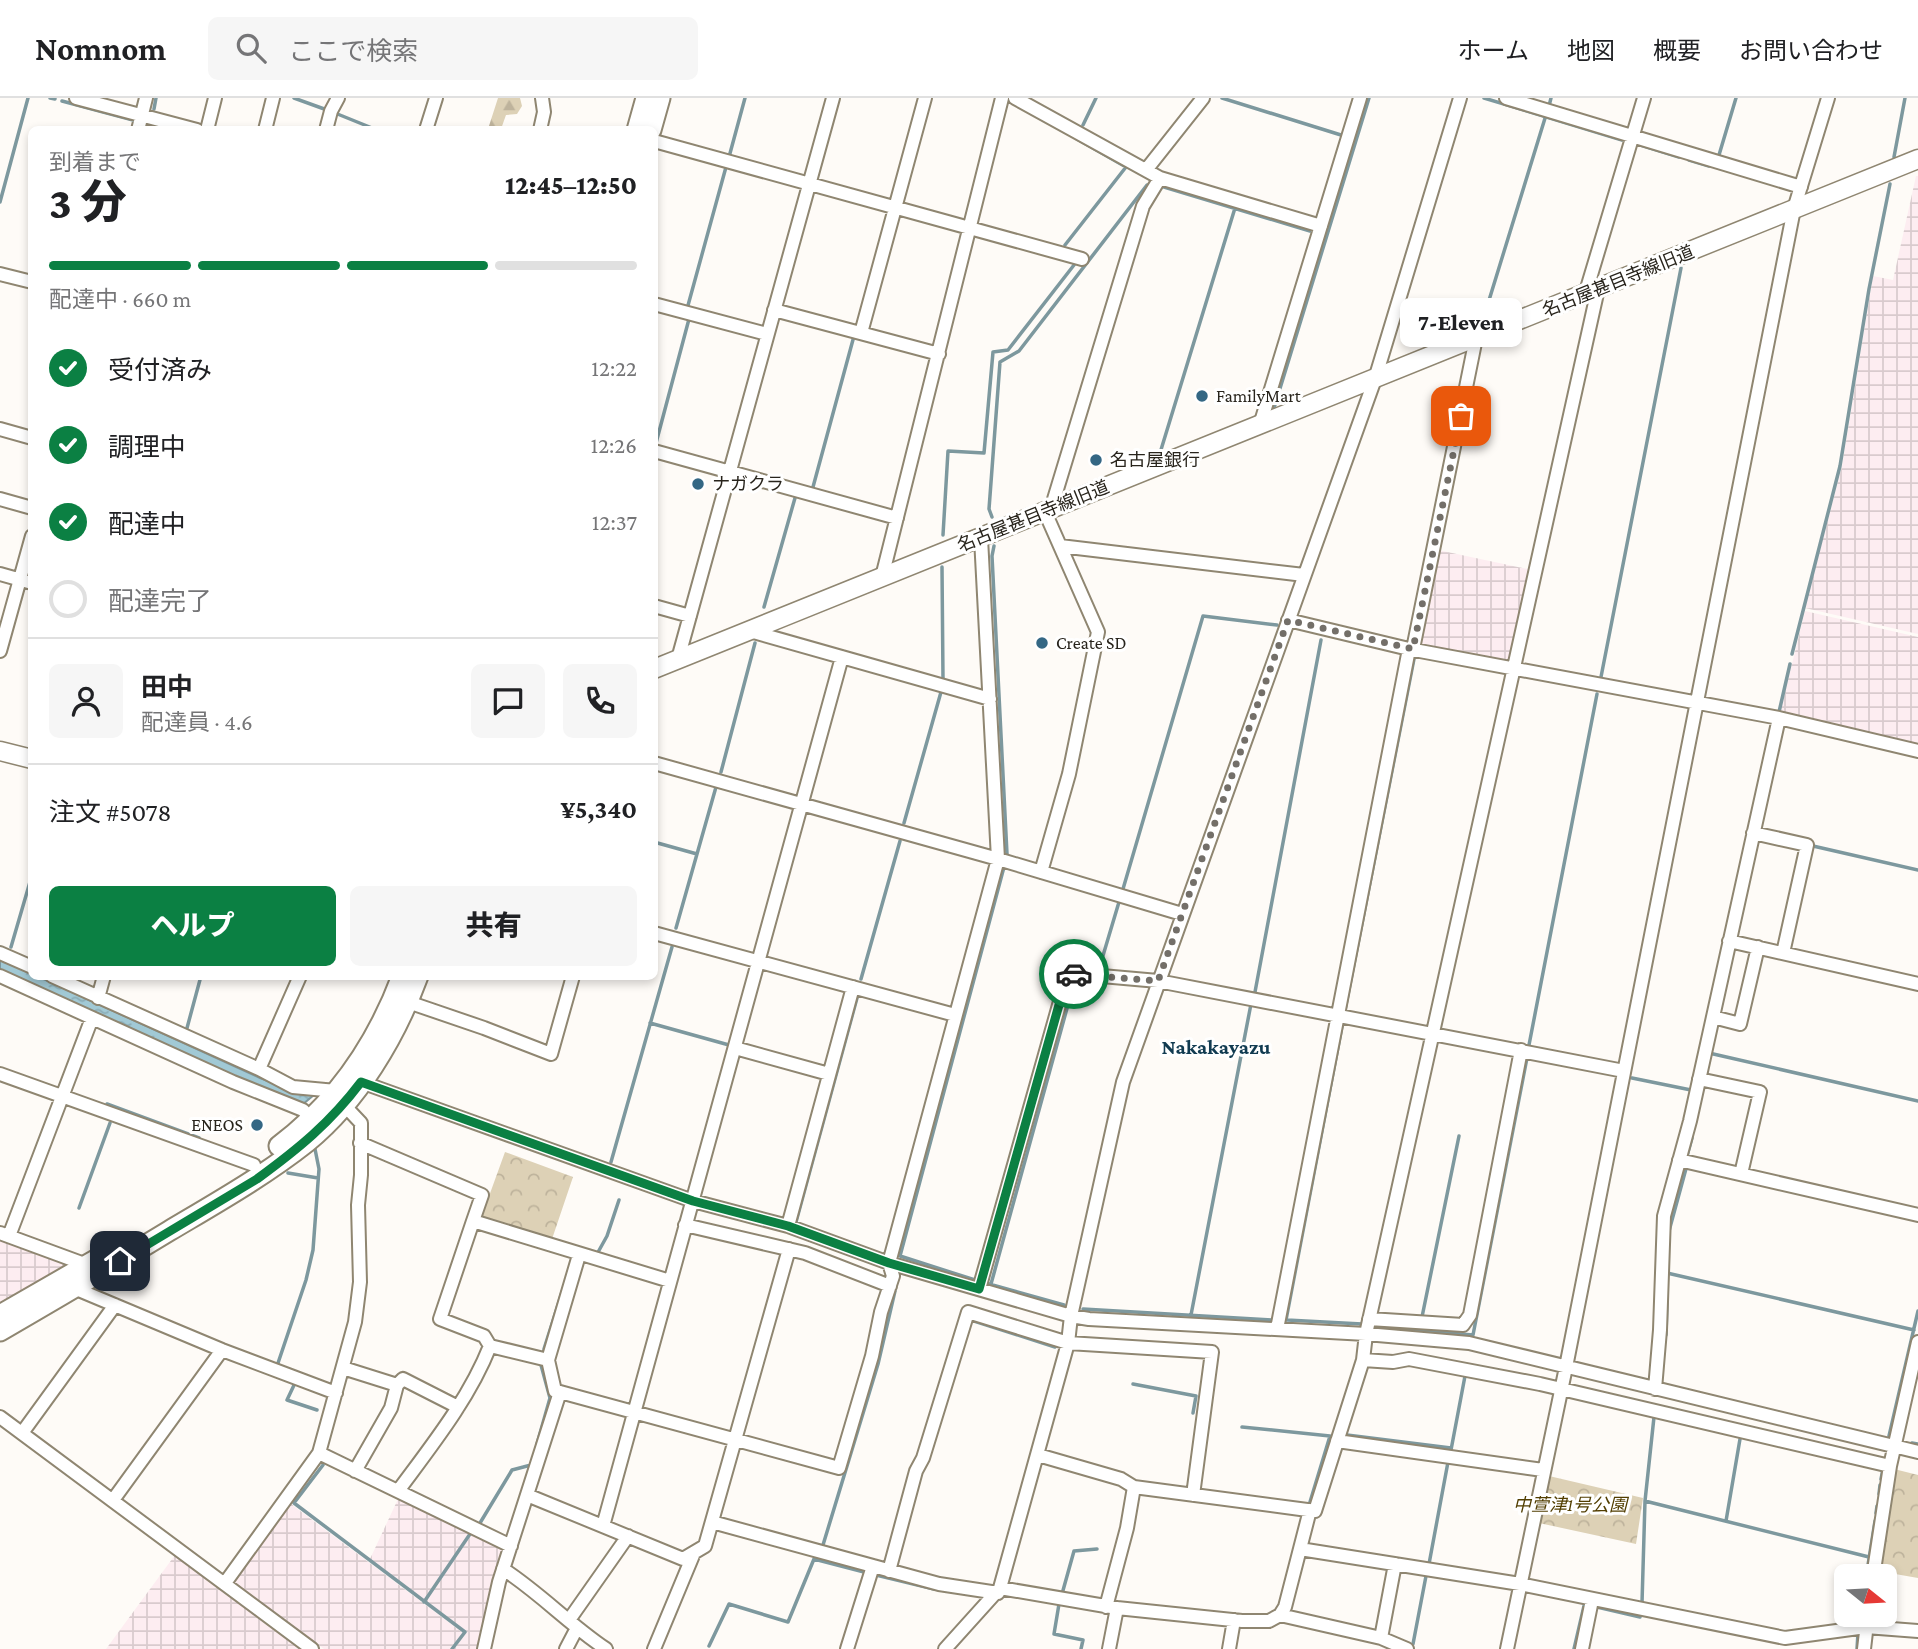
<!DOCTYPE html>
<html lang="ja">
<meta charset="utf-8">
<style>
:root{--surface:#fff;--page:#f6f6f6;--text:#202124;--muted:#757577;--line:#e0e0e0;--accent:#0b8043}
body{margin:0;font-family:"Crimson Pro","Noto Sans JP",serif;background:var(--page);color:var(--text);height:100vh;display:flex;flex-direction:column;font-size:26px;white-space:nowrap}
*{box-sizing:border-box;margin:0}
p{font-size:23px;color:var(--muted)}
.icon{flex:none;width:38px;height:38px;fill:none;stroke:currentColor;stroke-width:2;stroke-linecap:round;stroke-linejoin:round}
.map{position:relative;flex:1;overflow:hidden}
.panel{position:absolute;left:28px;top:28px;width:630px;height:854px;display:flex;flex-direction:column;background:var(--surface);border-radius:10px;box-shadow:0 4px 10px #0003}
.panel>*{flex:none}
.needle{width:46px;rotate:108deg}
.tools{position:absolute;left:1834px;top:1466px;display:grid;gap:14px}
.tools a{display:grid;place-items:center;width:63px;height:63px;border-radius:10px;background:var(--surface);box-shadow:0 4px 10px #0003;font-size:35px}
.pin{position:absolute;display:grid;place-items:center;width:60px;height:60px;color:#fff;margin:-30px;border-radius:14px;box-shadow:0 4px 10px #0006}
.courier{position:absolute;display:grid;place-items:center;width:70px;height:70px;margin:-35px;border:5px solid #0b8043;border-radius:50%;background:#fff;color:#222;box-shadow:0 2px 9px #0007}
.bubble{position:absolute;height:49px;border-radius:10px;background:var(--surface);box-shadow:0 4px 10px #0003;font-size:23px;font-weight:800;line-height:49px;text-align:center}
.headline em{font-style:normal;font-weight:800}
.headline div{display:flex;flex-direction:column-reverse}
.headline{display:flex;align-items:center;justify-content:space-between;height:119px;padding:0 21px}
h1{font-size:46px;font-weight:800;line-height:52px}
.bar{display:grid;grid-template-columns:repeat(4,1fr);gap:10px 7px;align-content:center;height:84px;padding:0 21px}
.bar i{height:9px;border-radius:5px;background:var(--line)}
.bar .active{background:var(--accent)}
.bar p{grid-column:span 4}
.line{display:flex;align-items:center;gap:18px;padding:0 21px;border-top:2px solid var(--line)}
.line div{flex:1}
.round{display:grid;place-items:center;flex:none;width:74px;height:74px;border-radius:10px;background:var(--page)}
ol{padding:0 21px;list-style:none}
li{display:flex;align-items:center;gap:21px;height:77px}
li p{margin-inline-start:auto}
li .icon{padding:7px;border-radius:50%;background:var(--accent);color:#fff;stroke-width:4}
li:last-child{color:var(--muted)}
li i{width:38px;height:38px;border:4px solid var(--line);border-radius:50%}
.primary-button{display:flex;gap:14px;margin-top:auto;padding:14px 21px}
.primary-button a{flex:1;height:80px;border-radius:10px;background:var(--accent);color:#fff;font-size:28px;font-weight:800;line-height:80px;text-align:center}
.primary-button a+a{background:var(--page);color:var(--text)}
header{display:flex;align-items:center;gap:42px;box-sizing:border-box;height:98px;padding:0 35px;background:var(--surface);border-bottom:2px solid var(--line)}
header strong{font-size:33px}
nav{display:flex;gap:38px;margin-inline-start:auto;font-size:24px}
.search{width:490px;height:63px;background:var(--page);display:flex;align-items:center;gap:18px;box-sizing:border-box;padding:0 24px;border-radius:10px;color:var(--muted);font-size:26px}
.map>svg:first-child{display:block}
.industrial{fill:url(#industrial-grid)}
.forest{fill:url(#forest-firs)}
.park{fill:url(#park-crowns)}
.water{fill:url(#water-ripples);stroke:#7d989e;stroke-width:2}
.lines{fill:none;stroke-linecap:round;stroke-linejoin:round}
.stream{stroke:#7d989e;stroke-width:3.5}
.street-casing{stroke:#8f8671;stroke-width:16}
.secondary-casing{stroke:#8f8671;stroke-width:21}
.primary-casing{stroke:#8f8671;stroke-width:23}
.street{stroke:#fff;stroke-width:12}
.secondary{stroke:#fff;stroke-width:18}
.primary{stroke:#fff;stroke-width:19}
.done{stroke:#736f69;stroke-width:7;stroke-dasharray:0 12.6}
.route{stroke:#0b8043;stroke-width:9}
.poi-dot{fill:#346784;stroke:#fff;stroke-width:2.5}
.labels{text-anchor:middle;stroke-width:6;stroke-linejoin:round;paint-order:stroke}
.street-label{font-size:18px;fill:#28241c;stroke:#fff}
.poi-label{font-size:18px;fill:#28241c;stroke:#fff;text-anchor:start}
.park-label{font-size:18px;font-style:italic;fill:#523e01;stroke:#fff}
.quarter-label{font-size:21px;font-weight:bold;fill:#113b51;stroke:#fff}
</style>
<header>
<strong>Nomnom</strong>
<div class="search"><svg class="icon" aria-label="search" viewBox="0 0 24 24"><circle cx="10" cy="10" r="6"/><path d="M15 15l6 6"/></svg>ここで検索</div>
<nav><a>ホーム</a><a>地図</a><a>概要</a><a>お問い合わせ</a></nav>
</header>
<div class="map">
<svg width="1918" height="1551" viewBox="0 0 1918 1551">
<defs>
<pattern id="industrial-grid" width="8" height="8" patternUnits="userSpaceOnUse" patternTransform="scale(1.75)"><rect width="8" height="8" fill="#fdedf1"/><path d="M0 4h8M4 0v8" fill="none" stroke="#d9cbce"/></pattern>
<pattern id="forest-firs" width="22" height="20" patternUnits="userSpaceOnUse" patternTransform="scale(1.75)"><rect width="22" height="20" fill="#ddd1b6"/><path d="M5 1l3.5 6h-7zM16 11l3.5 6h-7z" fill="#beb39c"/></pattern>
<pattern id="park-crowns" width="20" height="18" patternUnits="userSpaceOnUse" patternTransform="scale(1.75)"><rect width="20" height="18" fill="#ddd1b6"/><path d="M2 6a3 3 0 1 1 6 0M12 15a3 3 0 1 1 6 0" fill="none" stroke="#beb39c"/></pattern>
<pattern id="water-ripples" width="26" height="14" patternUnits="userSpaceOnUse" patternTransform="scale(1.75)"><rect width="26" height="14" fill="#a1c9d5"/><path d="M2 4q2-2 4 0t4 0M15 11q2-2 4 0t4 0" fill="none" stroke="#8bacb6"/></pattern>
</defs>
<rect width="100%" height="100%" fill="#fefbf7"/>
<path class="industrial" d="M 1916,78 L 1918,78 L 1918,536 L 1805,510 L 1842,368 L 1873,178 L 1893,182 Z
M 1438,452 L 1532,472 L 1509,564 L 1418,546 Z
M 1805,513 L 1918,539 L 1918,649 L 1780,615 Z
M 0,1138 L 75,1166 L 0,1210 Z
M 398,1401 L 470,1435 L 424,1502 L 370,1461 Z
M 291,1406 L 463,1535 L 450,1551 L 324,1551 L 234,1484 Z
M 472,1436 L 504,1451 L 479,1551 L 454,1551 L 467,1534 L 426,1503 Z
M 175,1457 L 268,1528 L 299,1551 L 106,1551 Z"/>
<path class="forest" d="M 498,0 L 520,0 L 522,8 L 517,16 L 506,17 L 501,31 L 488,31 Z"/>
<path class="park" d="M 505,1054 L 573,1079 L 551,1144 L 480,1123 Z
M 1894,1371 L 1918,1377 L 1918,1480 L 1878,1473 Z
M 1549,1378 L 1643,1400 L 1636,1446 L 1539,1425 Z"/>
<path class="water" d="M 0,862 L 31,875 L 32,878 L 39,879 L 260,980 L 298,995 L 314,997 L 303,1006 L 257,989 L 0,874 Z"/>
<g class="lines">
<path class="stream" d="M 50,0 L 55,1
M 294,0 L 327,12
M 1222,0 L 1341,37
M 1484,0 L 1622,42
M 62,3 L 133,22
M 1549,8 L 1551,0
M 154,11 L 156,0
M 335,15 L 377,32
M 145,26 L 164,30
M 1083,27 L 1096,0
M 1637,46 L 1679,59
M 1719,57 L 1736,0
M 729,59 L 745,0
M 1894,59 L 1905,0
M 1689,62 L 1709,68
M 1164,89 L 1310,133
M 0,104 L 28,0
M 1065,147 L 1126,69 L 1077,41
M 687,211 L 726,69
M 1482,225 L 1546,17
M 1274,310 L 1369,0
M 656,345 L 689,221
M 1160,355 L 1235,110
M 813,389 L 854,238
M 992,419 L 989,411 L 1000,264 L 1019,253 L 1147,87
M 943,437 L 948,353 L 984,355 L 993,254 L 1008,252 L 1074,167
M 994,448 L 992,458 L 1007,756
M 942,469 L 943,581
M 764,509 L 795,400
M 1792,556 L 1840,368 L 1869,191 L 1890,86
M 1601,579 L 1681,170
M 1779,614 L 1790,566
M 721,674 L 755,545
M 904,725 L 941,594
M 654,744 L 697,756
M 1813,748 L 1918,772
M 1123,791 L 1203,518 L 1277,527
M 676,830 L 716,689
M 11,849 L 32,777
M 1099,871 L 1119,804
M 861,881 L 900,743
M 1255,894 L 1321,542
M 1345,912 L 1414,561
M 650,925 L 729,947
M 187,930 L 201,878
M 1529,947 L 1597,596
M 1709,955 L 1918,1003
M 1632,980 L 1691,992
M 107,1006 L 199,1040
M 1687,1058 L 1692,1040
M 611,1064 L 672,849
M 288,1075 L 318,1080
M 79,1110 L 110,1025
M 796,1124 L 857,900
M 1669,1133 L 1687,1067
M 594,1155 L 597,1156 L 607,1138 L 619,1102
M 1667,1175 L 1914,1232
M 975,1182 L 900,1158 L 1004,769
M 989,1186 L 1064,1207
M 991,1186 L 1074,885 L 1094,886 L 1095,883
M 1083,1211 L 1272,1222
M 1191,1217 L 1251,906
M 1422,1219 L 1459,1038
M 1286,1222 L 1343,923
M 1287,1222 L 1362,1226
M 974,1223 L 1055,1249
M 1374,1229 L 1473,1237 L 1527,960 L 1529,961
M 1666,1237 L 1667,1203
M 544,1251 L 563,1191
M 277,1268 L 306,1182 L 313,1152 L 319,1071 L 315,1051
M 291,1284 L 295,1285 L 287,1302 L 317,1312
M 1133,1286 L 1196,1298 L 1193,1315
M 1242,1329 L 1330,1338 L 1310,1404
M 1347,1337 L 1451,1350
M 1889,1338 L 1918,1213
M 1912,1345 L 1918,1346
M 537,1346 L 550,1300 L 541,1267
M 1451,1352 L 1465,1278
M 323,1367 L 294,1405 L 465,1534 L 452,1551
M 1881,1381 L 1883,1371
M 1879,1396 L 1880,1387
M 1645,1403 L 1869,1459
M 1876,1415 L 1877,1408
M 1726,1423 L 1740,1341
M 480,1425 L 512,1372 L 531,1367 L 532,1363
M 823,1447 L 878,1266 L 895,1193
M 1429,1466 L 1448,1364
M 1868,1467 L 1875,1423
M 876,1477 L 934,1491
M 1867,1478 L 1867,1475
M 1062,1496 L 1074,1453 L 1097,1451
M 424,1504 L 470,1436
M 1642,1505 L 1645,1403 L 1654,1319
M 1059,1506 L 1054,1536 L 1083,1542 L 1081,1551
M 1597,1509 L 1640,1519
M 1413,1546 L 1426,1478
M 709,1548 L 729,1506 L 788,1524 L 814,1461 L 864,1474
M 1574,1551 L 1584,1508
M 1857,1551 L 1858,1535"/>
<defs>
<path id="street" d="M 76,0 L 197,32
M 1015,0 L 1160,80 L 1321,128
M 1506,0 L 1801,89
M 138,32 L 146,0
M 207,32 L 215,0
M 265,32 L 273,0
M 326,32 L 331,13 L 338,0
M 426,32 L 436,0
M 540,32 L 544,14 L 542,0
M 654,43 L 1082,161
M 1146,72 L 1203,0
M 0,176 L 32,184
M 1585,197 L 1644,0
M 654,206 L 767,236
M 774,212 L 939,256
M 861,235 L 925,0
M 1260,327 L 1360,0
M 0,331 L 32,340
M 654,353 L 897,420
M 0,401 L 32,410
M 1051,411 L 1143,108 L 1160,80
M 1060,448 L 1304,477
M 0,476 L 32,485
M 882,479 L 1002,0
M 654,508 L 690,518
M 1288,522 L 1409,551 L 1779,620 L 1918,653
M 750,533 L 990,601
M 1413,551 L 1476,240
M 0,553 L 32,438
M 678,561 L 833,0
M 654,665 L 998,761 L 1182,816
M 1753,735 L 1807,747 L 1783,855
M 1041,774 L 1069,676 L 1098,534 L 1045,414
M 654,835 L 955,917
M 1729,843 L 1918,886
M 0,855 L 32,869
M 0,878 L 233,984 L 303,1012 L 311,1021
M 52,878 L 259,971 L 300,878
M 98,900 L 104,878
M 408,904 L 484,930 L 551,956 L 573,878
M 1713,919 L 1740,926 L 1758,849
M 735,950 L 829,976
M 259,971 L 293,989 L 336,993
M 0,976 L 254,1067
M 1699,981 L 1760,994 L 1741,1076
M 361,984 L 693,1103 L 788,1128 L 889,1165 L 1071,1218 L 1089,1221 L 1366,1236 L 1469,1245 L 1918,1354
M 360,1045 L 482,1097 L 473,1123 L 670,1183
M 1679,1062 L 1918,1117
M 473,1123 L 440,1221 L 484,1238 L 490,1248 L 548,1262
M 685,1127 L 805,1155 L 890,1188
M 788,1128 L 853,889
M 0,1135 L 87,1167
M 9,1138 L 92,920
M 74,1190 L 222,1252 L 336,1295
M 979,1191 L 1068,875 L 1158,883 L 1624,973
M 1369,1221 L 1463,1227 L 1470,1217 L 1521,952
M 1277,1231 L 1409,551
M 1363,1262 L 1393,1264 L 1409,1261 L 1540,1286 L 1890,1368
M 343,1270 L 397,1287 L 403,1281 L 458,1309
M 1655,1291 L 1660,1232 L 1664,1118 L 1690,1023 L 1779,620
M 560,1294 L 555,1293 L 548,1262 L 579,1157
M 0,1319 L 312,1551
M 22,1335 L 115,1207
M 1337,1343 L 1543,1372
M 319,1355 L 511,1448
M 1038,1357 L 1121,1381 L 1134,1389 L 1315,1413 L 1363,1262 L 1366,1236 L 1598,191
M 355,1373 L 391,1310 L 397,1287
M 398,1393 C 432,1347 469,1301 490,1248
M 527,1397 L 683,1461 L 705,1448 L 789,1151
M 113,1402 L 222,1252
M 712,1424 L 939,1486 L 998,1495
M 603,1428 L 842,559
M 1300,1451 L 1520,1486 L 1785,1540 L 1866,1529 L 1918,1533
M 1395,1466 L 1381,1540 L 1407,1551
M 503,1471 C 540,1495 570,1527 606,1551
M 889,1473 L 916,1373 L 923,1360 L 968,1214 L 1068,1245 L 1212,1254 L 1193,1397
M 1873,1479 L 1890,1368 L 1918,1244
M 225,1485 L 319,1355 L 355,1224 L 360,1184 L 358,1107 L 361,1077 L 361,1025 L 344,1007
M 1000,1490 L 1117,1510 L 1242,1523 L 1269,1523 L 1280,1517 L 1285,1509 L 1310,1412
M 1106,1509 L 1127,1430 L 1134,1389
M 1280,1517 L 1381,1540
M 569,1522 L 628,1438
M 484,1551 L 499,1484 L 560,1294 L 839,1370 L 872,1258 L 881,1214 L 893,1178 L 889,1165 L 998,761 L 981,440
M 566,1551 L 577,1530
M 654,1551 L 694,1455
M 847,1551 L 873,1468
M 945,1551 L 1000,1490 L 1068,1245 L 1071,1218 L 1123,984 L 1375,281 L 1460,0
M 1109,1551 L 1117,1510
M 1229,1551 L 1234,1522
M 1507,1551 L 1566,1269 L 1794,111 L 1828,0
M 1582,1551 L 1592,1502
M 1864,1551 L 1868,1517"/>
<path id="secondary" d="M 654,571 L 1918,61
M 0,653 L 32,661"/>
<path id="primary" d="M 637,32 L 646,0
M 651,32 L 660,0
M 279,1048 C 336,1005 377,945 402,878
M 0,1217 L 99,1160
M 0,1233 C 57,1200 113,1167 169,1133 C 216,1105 264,1078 307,1044 C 358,1002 395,940 418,878"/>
</defs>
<use href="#street" class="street-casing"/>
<use href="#secondary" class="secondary-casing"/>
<use href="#primary" class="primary-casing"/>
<use href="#street" class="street"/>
<use href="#secondary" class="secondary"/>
<use href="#primary" class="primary"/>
</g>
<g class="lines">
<path class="done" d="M 1074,876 L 1158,883 L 1288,522 L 1413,551 L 1461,318"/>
<path class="route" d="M 120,1163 L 257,1081 C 298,1051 330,1025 361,984 L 693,1103 L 788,1128 L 889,1165 L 979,1191 L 1068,875 L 1074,876"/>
</g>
<g class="poi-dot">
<circle cx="1202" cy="298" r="7"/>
<circle cx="1096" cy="362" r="7"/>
<circle cx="698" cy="386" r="7"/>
<circle cx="1042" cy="545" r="7"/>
<circle cx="257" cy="1027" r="7"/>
</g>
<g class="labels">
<g class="street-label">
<text transform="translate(1618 183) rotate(-22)" y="6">名古屋甚目寺線旧道</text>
<text transform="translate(1033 418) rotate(-22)" y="6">名古屋甚目寺線旧道</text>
</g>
<g class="poi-label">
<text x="1216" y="304">FamilyMart</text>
<text x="1110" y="368">名古屋銀行</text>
<text x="712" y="392">ナガクラ</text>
<text x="1056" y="551">Create SD</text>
<text x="243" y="1033" text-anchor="end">ENEOS</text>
</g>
<g class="park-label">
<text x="1570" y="1413">中萱津1号公園</text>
</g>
<g class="quarter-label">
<text x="1216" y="956">Nakakayazu</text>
</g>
</g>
</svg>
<div class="tools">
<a><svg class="needle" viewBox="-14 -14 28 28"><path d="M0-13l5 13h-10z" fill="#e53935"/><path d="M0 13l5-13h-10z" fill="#757577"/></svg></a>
</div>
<div class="pin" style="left:1461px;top:318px;background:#ea580c"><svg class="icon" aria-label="bag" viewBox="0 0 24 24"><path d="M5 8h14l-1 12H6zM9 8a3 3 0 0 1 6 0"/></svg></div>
<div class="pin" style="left:120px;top:1163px;background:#1f2937"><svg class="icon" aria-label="home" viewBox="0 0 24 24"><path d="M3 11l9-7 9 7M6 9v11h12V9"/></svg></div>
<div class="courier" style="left:1074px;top:876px"><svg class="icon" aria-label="car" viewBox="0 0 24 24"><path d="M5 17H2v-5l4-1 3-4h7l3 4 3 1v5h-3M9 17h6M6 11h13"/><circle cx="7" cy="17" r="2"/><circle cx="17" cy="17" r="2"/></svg></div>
<div class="bubble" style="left:1400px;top:200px;width:122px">7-Eleven</div>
<section class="panel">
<div class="headline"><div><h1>3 分</h1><p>到着まで</p></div><em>12:45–12:50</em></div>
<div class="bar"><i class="active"></i><i class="active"></i><i class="active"></i><i></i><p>配達中 · 660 m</p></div>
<ol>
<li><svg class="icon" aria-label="check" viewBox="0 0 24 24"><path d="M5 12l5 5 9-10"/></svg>受付済み<p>12:22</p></li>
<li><svg class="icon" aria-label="check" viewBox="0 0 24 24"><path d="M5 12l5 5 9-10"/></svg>調理中<p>12:26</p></li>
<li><svg class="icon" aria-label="check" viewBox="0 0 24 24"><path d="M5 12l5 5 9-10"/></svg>配達中<p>12:37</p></li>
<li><i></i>配達完了</li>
</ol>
<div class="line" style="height:126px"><a class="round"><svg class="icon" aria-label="person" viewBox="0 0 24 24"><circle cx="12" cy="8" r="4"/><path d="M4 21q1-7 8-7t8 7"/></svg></a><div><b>田中</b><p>配達員 · 4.6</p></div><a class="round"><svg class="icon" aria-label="chat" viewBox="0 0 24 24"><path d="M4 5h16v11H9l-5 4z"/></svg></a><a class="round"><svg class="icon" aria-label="phone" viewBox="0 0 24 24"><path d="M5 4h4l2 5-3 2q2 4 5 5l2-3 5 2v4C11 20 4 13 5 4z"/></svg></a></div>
<div class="line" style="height:91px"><div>注文 #5078</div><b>¥5,340</b></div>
<div class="primary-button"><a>ヘルプ</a><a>共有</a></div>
</section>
</div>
